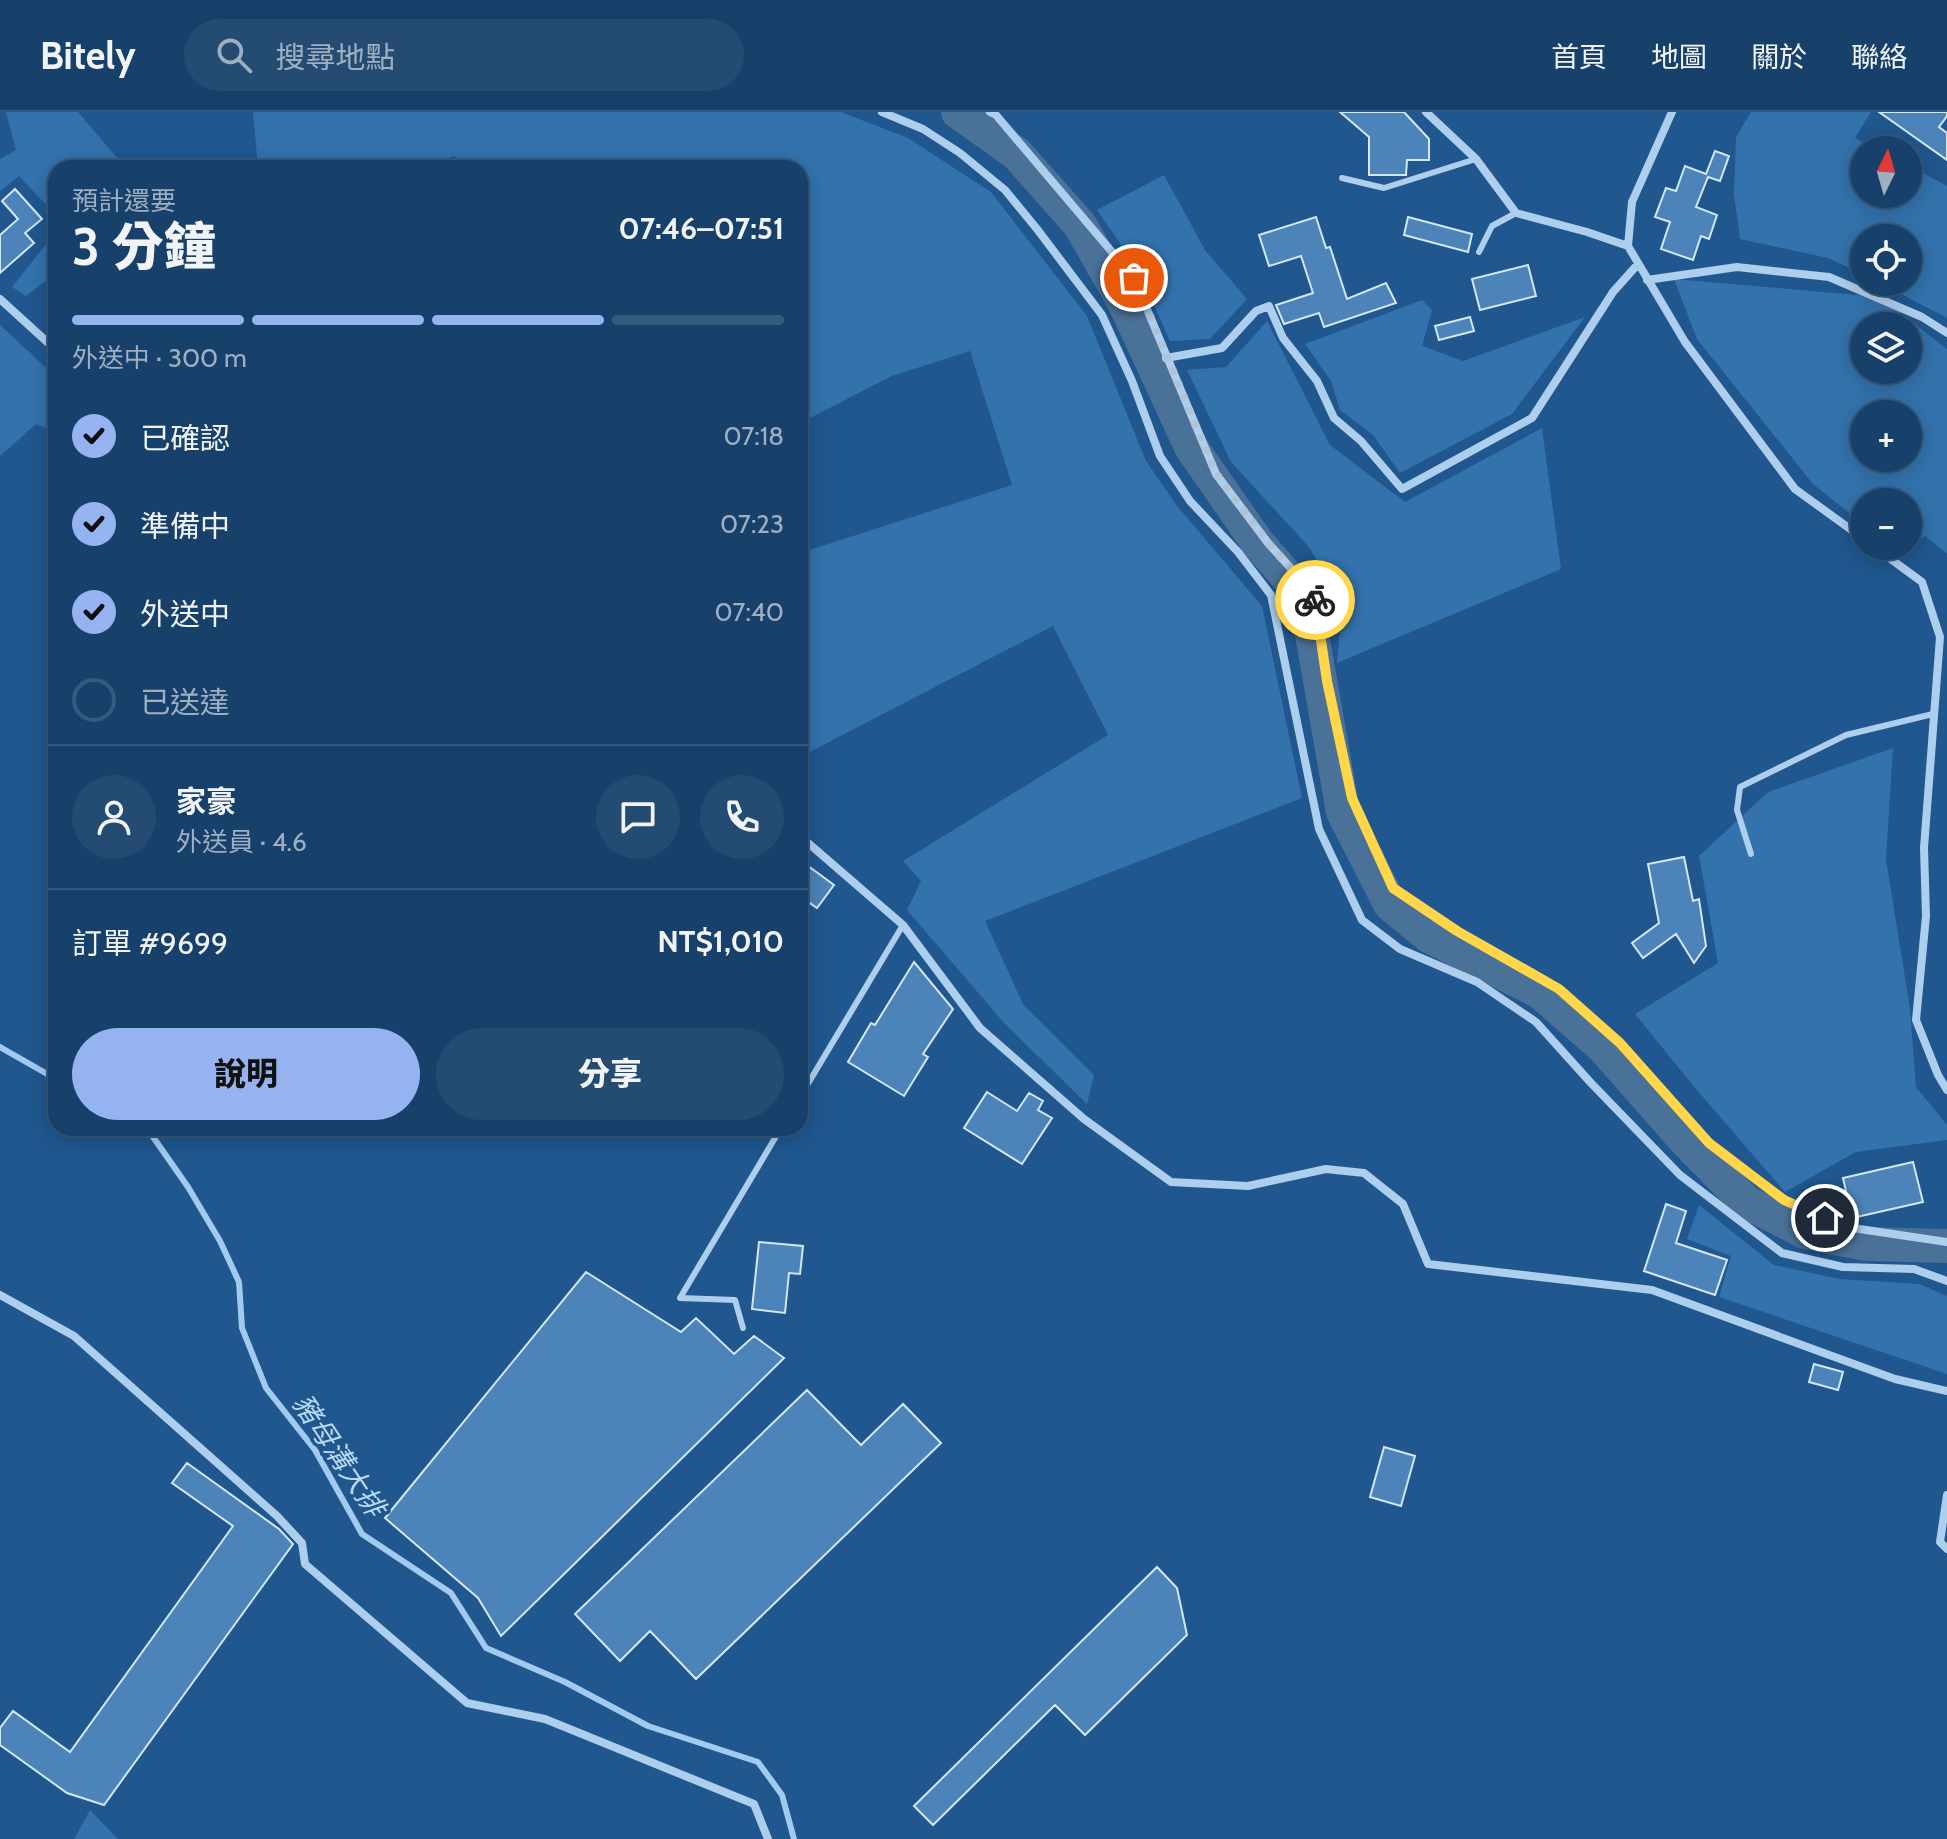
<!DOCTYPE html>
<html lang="zh-TW">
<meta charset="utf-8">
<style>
:root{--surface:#17416a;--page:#244c72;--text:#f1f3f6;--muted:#9eafc1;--line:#365a7e;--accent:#95b2f1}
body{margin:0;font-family:Cabin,"Noto Sans TC",sans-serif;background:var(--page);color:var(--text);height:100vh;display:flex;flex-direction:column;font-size:30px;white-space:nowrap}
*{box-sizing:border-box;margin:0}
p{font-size:26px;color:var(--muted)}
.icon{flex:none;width:44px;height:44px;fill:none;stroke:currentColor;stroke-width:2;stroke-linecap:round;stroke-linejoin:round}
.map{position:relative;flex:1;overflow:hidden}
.panel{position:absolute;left:48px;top:48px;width:760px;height:976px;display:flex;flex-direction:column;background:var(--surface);border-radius:24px;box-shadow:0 4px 20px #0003,0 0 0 2px var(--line)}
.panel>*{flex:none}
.needle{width:52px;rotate:5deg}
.tools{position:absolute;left:1850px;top:24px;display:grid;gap:16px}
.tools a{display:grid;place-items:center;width:72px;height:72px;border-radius:50%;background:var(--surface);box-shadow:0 4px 20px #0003,0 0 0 2px var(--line);font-size:40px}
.pin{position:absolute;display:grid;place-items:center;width:68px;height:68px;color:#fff;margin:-34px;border:4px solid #fff;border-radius:50%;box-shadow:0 2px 8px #0007}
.courier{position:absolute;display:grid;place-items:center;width:80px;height:80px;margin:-40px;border:6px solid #ffd54a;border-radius:50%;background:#fff;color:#222;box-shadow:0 2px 10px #0007}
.head em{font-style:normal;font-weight:800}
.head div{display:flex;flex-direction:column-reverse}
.head{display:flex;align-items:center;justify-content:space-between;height:136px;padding:0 24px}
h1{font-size:52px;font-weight:800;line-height:60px}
.bar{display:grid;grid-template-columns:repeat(4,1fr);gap:12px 8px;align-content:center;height:96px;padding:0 24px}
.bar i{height:10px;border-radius:6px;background:var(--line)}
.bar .current{background:var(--accent)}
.bar p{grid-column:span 4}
.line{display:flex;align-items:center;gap:20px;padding:0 24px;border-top:2px solid var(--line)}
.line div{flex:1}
.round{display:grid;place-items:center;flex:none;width:84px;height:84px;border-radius:42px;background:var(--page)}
ol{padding:0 24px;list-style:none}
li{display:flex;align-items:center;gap:24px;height:88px}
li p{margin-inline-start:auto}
li .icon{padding:8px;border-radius:50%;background:var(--accent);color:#111;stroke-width:4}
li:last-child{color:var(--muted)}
li i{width:44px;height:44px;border:4px solid var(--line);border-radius:50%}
.action{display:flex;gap:16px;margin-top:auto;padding:16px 24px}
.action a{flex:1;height:92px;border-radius:48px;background:var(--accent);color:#111;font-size:32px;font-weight:800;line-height:92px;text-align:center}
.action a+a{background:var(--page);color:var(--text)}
header{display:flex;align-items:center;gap:48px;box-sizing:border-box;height:112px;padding:0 40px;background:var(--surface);border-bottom:2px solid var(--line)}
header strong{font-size:38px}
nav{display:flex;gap:44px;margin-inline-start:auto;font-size:28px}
.search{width:560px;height:72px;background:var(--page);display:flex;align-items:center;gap:20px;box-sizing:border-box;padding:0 28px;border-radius:44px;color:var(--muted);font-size:30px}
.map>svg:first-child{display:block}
.green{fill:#3372ac;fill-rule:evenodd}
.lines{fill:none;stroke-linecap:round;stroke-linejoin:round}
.stream{stroke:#a1caee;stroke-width:6}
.river{stroke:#4a7198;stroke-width:34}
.building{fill:#4c83b8;stroke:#d3e7f9;stroke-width:2}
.service{stroke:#aeceed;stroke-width:6}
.minor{stroke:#aeceed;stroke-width:8}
.done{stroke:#b1c4d7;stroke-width:8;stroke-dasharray:0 14.4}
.route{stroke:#ffd54a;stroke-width:10}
.labels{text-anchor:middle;stroke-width:7;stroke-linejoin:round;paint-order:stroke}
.water-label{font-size:28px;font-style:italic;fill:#bad8f4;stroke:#1f578e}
</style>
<header>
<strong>Bitely</strong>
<div class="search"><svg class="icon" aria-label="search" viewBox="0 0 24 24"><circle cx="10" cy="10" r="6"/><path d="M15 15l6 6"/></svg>搜尋地點</div>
<nav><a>首頁</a><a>地圖</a><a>關於</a><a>聯絡</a></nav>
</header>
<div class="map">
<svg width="1947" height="1727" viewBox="0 0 1947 1727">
<rect width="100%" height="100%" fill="#1f578e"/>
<path class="green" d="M 6,0 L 78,0 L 126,56 L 56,56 L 56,161 L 26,184 L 12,175 L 51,126 L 50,97 L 19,64 L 0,79 L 0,47 L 16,38 Z
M 253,0 L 841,0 L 908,26 L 991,80 L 1087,204 L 1146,349 L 1178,395 L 1262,494 L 1302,686 L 985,809 L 1023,892 L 1094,963 L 1087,992 L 1005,912 L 907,798 L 921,769 L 903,749 L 1108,623 L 1053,514 L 800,645 L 800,441 L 1012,373 L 970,239 L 892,264 L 800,311 L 800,56 L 466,56 L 454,44 L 421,56 L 258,56 Z
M 1751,0 L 1871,0 L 1855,26 L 1878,38 L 1864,38 L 1864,82 L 1908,82 L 1908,53 L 1947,74 L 1947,206 L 1878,170 L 1908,170 L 1908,126 L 1864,126 L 1864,163 L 1828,146 L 1740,127 L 1734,82 L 1736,25 Z
M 1164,63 L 1205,138 L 1247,187 L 1210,227 L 1170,229 L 1137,156 L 1097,98 Z
M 1674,167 L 1880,185 L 1947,237 L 1947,442 L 1925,424 L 1900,442 L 1890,434 L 1908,434 L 1908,390 L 1864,390 L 1864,413 L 1813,372 L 1697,227 ZM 1864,214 L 1908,214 L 1908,258 L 1864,258 ZM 1864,302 L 1908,302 L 1908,346 L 1864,346 Z
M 1422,188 L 1432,198 L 1422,234 L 1463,249 L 1585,205 L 1512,302 L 1400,361 L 1373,323 L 1340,298 L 1331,269 L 1305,232 Z
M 1267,209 L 1330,333 L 1405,390 L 1542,316 L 1561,457 L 1337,551 L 1342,498 L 1310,436 L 1231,350 L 1187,258 L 1226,255 Z
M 0,213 L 56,265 L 56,320 L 36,312 L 0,344 Z
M 1893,636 L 1886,747 L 1910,897 L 1916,975 L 1947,1013 L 1947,1028 L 1856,1040 L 1785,1080 L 1695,976 L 1635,902 L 1718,851 L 1699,744 L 1768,680 Z
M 1699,1093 L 1774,1153 L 1840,1167 L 1919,1172 L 1947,1184 L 1947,1262 L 1719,1185 L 1731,1144 L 1687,1127 Z
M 90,1698 L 118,1727 L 74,1727 Z"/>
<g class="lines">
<path class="stream" d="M 0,935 L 56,967
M 140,1016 L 151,1022 L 188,1075 L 220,1129 L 239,1170 L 242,1216 L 266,1276 L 315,1338 L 362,1422 L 451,1481 L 486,1536 L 565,1570 L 648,1614 L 758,1650 L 782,1683 L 794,1727"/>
<path class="river" d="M 958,0 L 1017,42 L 1080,113 L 1125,192 L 1191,335 L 1257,430 L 1298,477 L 1310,511 L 1343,700 L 1390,792 L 1429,824 L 1540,880 L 1604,936 L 1684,1027 L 1746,1090 L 1805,1120 L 1866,1132 L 1947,1134"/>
</g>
<path class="building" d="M 1340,0 L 1404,0 L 1429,27 L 1429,48 L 1407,48 L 1406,63 L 1369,63 L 1369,25 Z
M 1879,0 L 1947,0 L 1947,4 L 1939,15 L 1947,21 L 1947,48 Z
M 1715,39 L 1729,44 L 1720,69 L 1708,65 L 1696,95 L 1717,103 L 1709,127 L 1701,124 L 1693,148 L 1661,137 L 1670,110 L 1655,105 L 1666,76 L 1676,79 L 1685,54 L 1706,62 Z
M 15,77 L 42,107 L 25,121 L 34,131 L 0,161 L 0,123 L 18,107 L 2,89 Z
M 1316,105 L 1326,136 L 1330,135 L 1347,187 L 1386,171 L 1396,191 L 1324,215 L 1319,201 L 1284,212 L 1276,193 L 1313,181 L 1301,144 L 1269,154 L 1259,123 Z
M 1408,105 L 1472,122 L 1468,140 L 1404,123 Z
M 1528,153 L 1536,184 L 1480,198 L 1472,167 Z
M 1470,205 L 1474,219 L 1439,228 L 1435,214 Z
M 1684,745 L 1693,789 L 1699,787 L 1706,834 L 1694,851 L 1676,822 L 1643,846 L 1632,831 L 1659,811 L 1648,752 Z
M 800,748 L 834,773 L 817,796 L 800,784 Z
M 914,850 L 953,897 L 923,942 L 928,945 L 904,984 L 848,950 L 871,911 L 875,913 Z
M 987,980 L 1017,999 L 1029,981 L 1043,989 L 1038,998 L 1052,1006 L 1022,1052 L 964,1016 Z
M 1913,1050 L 1923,1090 L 1852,1106 L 1843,1066 Z
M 1666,1092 L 1686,1099 L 1676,1131 L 1727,1148 L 1715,1183 L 1644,1159 Z
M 759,1130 L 803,1134 L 800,1162 L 789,1161 L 785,1201 L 752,1197 Z
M 586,1160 L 681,1220 L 696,1206 L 734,1242 L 754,1224 L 784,1246 L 501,1524 L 478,1486 L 385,1406 Z
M 1814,1252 L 1843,1260 L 1838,1278 L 1809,1270 Z
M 807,1278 L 861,1333 L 903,1292 L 941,1331 L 696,1567 L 650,1519 L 620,1549 L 575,1502 Z
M 1384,1335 L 1415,1344 L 1401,1394 L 1370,1385 Z
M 187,1351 L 279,1417 L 293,1432 L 104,1693 L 67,1681 L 0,1633 L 0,1616 L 13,1599 L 70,1640 L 233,1414 L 172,1371 Z
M 1157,1455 L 1177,1476 L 1187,1523 L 1085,1623 L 1055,1593 L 933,1713 L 914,1694 Z"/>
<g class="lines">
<path class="service" d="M 1342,66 L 1384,76 L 1476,47
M 1479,140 L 1492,114 L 1516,101
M 1751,742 L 1737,698 L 1740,675 L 1846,623 L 1933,602
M 800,985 L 903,813
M 743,1216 L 735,1188 L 680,1186 L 781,1016"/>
<path class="minor" d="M 882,0 L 923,17 L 960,41 L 1005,78 L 1037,117 L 1102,203 L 1132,269 L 1160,344 L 1190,389 L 1238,440 L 1271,483 L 1319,717 L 1362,808 L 1400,837 L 1477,870 L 1536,910 L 1591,971 L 1680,1063 L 1782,1141 L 1843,1155 L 1914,1157 L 1947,1169
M 990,0 L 996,3 L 1134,166 L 1216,362 L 1268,431 L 1315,483 L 1327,569 L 1352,686 L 1393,776 L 1457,819 L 1559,877 L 1620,931 L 1709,1031 L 1784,1088 L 1846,1115 L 1947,1130
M 1426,0 L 1476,47 L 1516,101 L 1587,120 L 1628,134
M 1672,0 L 1632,90 L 1628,134 L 1685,230 L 1795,377 L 1864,427
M 1647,168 L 1737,155 L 1829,165 L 1922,205 L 1947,221
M 0,187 L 56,238
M 1166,246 L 1222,236 L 1256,199 L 1269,194 L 1283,226 L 1317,269 L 1334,306 L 1361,329 L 1402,377 L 1532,306 L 1613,180 L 1638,152
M 1873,434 L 1922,470 L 1940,525 L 1924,736 L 1926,804 L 1916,908 L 1938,963 L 1947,978
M 800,724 L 903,813 L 980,916 L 1084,1007 L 1171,1070 L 1248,1074 L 1326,1057 L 1364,1061 L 1403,1092 L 1428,1152 L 1652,1178 L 1895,1267 L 1947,1279
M 0,1183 L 74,1224 L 277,1404 L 302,1431 L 305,1452 L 467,1591 L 545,1607 L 754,1692 L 768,1727
M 1947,1383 L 1940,1430 L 1947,1437"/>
</g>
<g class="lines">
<path class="done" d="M 1134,166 L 1216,362 L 1268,431 L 1315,483 L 1315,488"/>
<path class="route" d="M 1315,488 L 1327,569 L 1352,686 L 1393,776 L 1457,819 L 1559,877 L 1620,931 L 1709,1031 L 1784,1088 L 1825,1106"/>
</g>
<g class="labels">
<g class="water-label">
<text transform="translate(339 1343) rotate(56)" y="10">豬母溝大排</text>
</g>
</g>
</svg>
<div class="tools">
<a><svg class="needle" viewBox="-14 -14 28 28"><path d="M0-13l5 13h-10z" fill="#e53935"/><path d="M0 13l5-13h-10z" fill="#9eafc1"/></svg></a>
<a><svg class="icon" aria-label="locate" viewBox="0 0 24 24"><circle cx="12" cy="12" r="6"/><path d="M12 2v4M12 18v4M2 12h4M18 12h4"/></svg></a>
<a><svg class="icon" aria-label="layers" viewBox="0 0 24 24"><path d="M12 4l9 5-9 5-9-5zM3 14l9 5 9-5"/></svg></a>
<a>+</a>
<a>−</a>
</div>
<div class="pin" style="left:1134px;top:166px;background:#ea580c"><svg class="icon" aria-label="bag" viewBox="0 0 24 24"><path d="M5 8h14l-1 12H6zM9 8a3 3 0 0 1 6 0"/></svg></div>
<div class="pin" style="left:1825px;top:1106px;background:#1f2937"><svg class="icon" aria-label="home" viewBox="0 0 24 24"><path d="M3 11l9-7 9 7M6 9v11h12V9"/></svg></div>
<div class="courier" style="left:1315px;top:488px"><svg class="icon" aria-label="bike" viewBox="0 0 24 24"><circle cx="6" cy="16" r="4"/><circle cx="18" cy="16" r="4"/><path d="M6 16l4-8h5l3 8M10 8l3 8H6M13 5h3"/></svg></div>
<section class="panel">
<div class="head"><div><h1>3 分鐘</h1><p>預計還要</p></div><em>07:46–07:51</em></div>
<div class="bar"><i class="current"></i><i class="current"></i><i class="current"></i><i></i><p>外送中 · 300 m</p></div>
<ol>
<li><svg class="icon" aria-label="check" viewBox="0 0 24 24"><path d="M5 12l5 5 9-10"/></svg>已確認<p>07:18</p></li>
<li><svg class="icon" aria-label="check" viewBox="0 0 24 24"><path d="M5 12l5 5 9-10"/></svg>準備中<p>07:23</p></li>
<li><svg class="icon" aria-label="check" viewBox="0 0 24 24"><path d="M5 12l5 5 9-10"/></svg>外送中<p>07:40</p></li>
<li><i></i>已送達</li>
</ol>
<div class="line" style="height:144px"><a class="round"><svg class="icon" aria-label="person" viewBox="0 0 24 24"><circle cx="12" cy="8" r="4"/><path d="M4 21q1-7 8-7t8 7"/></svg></a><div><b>家豪</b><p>外送員 · 4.6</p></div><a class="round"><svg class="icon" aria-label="chat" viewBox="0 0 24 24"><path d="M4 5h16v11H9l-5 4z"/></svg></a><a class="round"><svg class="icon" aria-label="phone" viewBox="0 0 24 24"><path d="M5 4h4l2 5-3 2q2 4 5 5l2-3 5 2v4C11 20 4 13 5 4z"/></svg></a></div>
<div class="line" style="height:104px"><div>訂單 #9699</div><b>NT$1,010</b></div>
<div class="action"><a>說明</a><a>分享</a></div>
</section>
</div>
